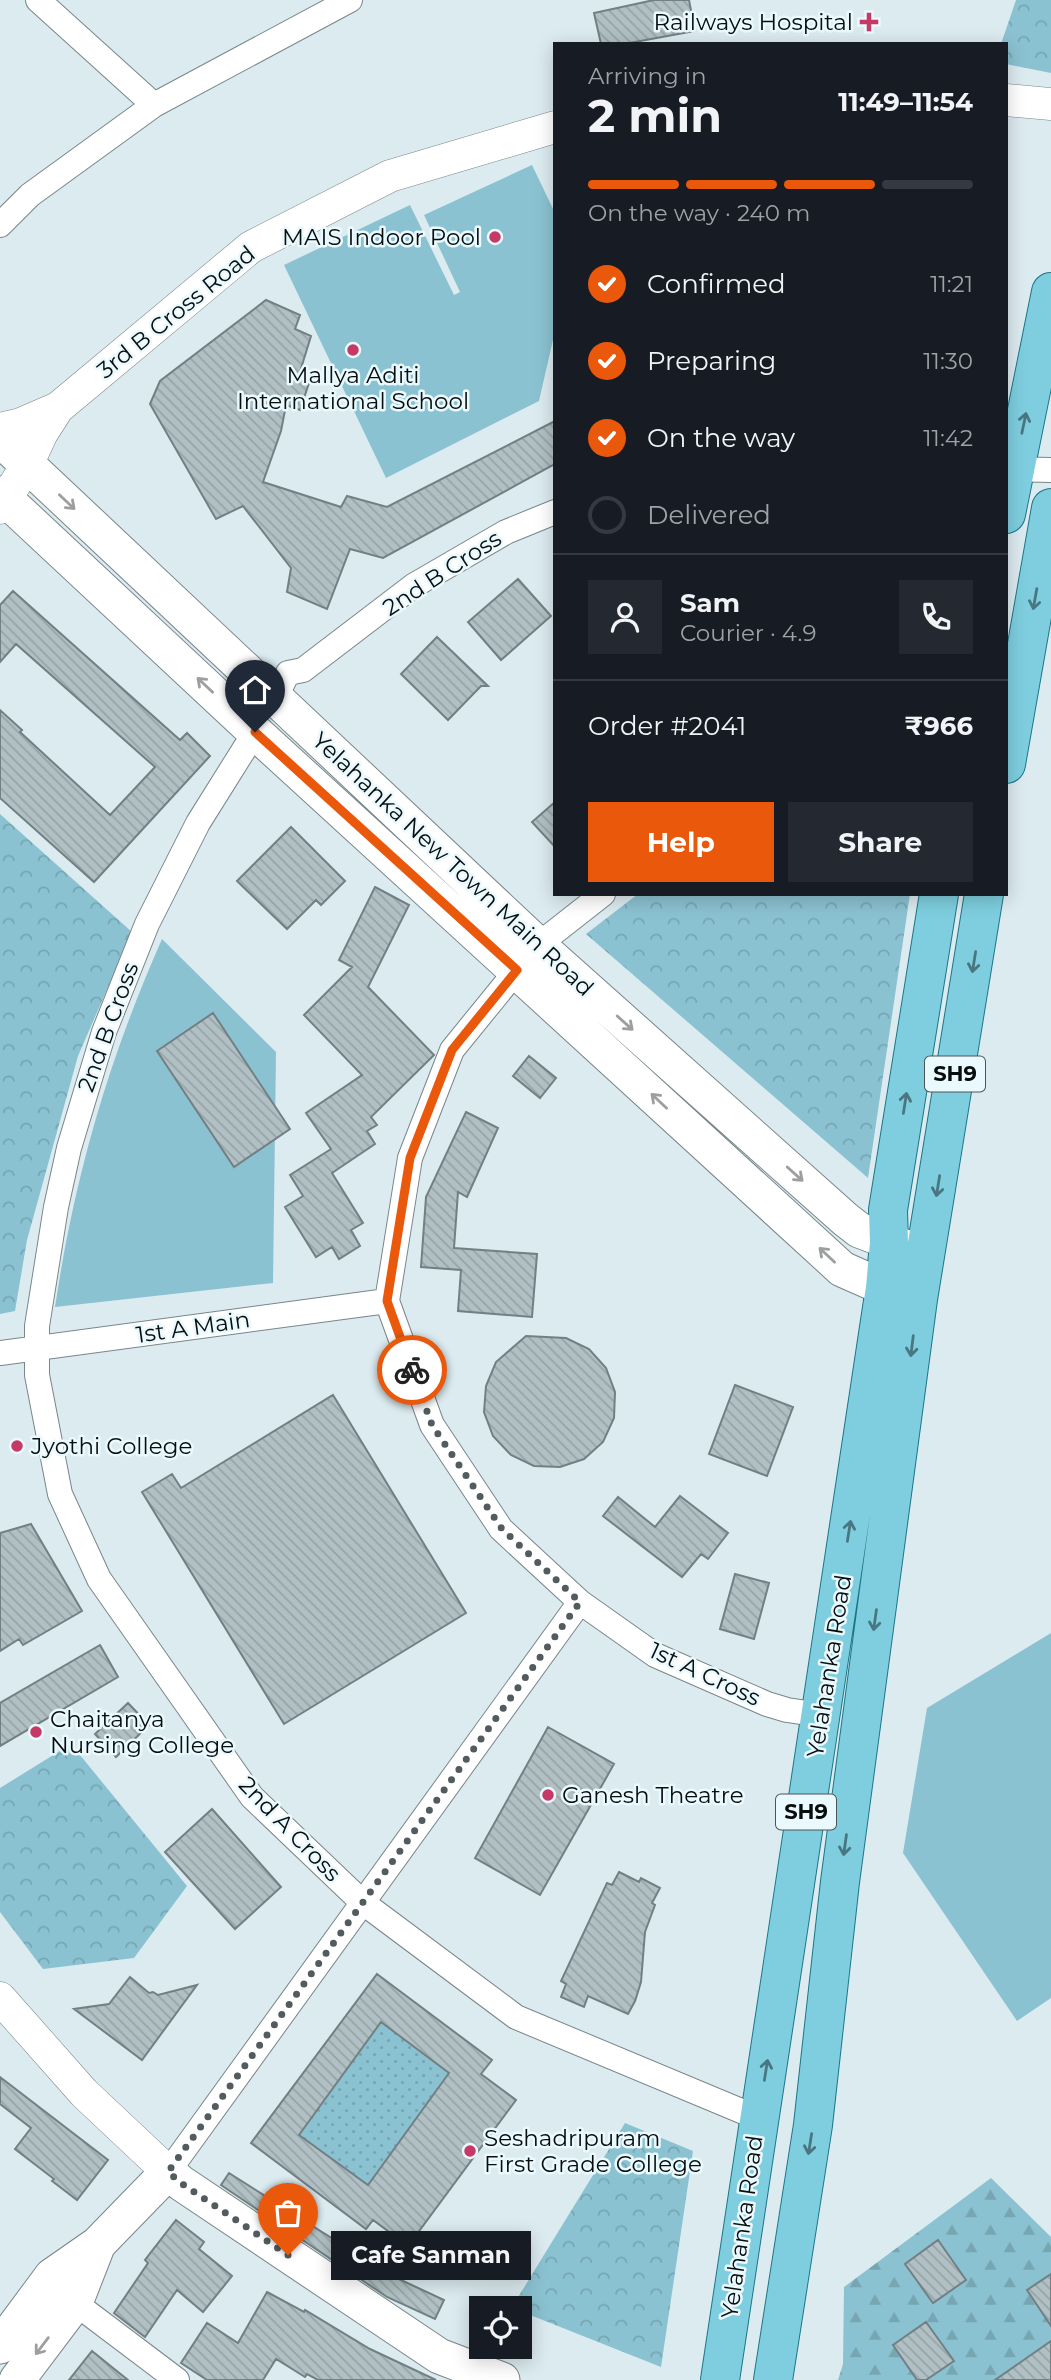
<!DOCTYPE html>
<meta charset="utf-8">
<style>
:root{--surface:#171b24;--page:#242831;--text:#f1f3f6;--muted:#9ea1a6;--line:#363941;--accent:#ea580c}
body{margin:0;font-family:Montserrat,sans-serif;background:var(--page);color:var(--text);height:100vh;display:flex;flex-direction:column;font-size:26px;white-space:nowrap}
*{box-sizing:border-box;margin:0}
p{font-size:23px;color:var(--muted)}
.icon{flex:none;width:38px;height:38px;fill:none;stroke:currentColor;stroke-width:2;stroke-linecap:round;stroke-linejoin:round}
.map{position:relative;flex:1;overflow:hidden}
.panel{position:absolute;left:553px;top:42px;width:455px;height:854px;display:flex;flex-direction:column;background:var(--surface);border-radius:0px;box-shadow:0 4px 18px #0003}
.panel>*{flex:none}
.tools{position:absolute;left:469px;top:2296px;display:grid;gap:14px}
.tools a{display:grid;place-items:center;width:63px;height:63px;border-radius:0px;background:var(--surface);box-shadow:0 4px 18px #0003;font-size:35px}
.pin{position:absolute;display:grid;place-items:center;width:60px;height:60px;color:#fff;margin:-72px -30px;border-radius:50% 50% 50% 0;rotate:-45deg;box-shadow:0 0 7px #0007}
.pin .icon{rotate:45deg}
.courier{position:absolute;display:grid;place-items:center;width:70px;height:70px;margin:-35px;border:5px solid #ea580c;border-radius:50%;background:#fff;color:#222;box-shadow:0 2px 9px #0007}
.bubble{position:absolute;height:49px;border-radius:0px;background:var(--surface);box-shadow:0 4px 18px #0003;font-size:23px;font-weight:700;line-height:49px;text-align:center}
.overview em{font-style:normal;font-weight:700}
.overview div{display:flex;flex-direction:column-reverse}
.overview{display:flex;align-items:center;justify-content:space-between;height:119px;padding:0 35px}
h1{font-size:46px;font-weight:700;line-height:52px}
.bar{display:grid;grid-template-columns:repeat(4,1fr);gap:10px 7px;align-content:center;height:84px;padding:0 35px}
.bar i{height:9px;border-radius:5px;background:var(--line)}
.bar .selected{background:var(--accent)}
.bar p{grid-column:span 4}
.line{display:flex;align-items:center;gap:18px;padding:0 35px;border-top:2px solid var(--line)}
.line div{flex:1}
.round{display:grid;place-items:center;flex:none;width:74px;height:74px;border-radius:0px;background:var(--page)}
ol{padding:0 35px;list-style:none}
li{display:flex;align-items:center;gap:21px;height:77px}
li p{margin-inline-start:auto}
li .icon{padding:7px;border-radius:50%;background:var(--accent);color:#fff;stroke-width:4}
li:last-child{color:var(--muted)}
li i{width:38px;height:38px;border:4px solid var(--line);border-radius:50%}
.cta{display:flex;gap:14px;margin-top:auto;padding:14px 35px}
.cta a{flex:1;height:80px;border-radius:0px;background:var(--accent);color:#fff;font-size:28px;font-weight:700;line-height:80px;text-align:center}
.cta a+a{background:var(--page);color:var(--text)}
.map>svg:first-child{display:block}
.grass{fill:#8bc2d1}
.forest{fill:url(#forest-firs)}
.park{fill:url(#park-crowns)}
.garden{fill:url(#garden-dots)}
.building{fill:url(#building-back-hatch);stroke:#728084;stroke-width:2;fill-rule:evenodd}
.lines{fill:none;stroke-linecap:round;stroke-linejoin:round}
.minor-casing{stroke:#78868a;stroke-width:26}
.tertiary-casing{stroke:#78868a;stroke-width:33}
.secondary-casing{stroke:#78868a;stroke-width:37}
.primary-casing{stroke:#1d7688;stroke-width:40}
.minor{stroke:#fff;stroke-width:24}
.tertiary{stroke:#fff;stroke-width:32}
.secondary{stroke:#fff;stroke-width:35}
.primary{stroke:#7ecedf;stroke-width:38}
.oneway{stroke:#497781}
.oneway2{stroke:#9c9e9f}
.done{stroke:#525b5d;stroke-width:7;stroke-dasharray:0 12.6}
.route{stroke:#ea580c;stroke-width:9}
.poi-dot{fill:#c63865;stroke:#e9f9fd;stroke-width:2.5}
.labels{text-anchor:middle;stroke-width:5;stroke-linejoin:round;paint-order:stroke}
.shield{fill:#e9f9fd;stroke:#4c5456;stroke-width:2}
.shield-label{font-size:21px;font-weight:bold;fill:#080d0e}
.poi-label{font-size:23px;fill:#080d0e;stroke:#e9f9fd;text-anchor:start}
.street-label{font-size:23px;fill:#080d0e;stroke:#e9f9fd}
</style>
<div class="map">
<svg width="1051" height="2380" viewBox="0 0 1051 2380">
<defs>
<pattern id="forest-firs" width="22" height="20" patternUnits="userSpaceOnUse" patternTransform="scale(1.75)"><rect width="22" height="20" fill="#8bc2d1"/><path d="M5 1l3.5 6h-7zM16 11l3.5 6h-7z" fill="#76a6b2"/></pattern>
<pattern id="park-crowns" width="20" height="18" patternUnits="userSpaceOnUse" patternTransform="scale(1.75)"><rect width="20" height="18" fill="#8bc2d1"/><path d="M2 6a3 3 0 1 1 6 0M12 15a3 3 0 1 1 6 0" fill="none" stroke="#76a6b2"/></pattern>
<pattern id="garden-dots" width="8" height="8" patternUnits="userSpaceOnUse" patternTransform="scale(1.75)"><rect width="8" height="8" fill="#8bc2d1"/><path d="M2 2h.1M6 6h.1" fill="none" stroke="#76a6b2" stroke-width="1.8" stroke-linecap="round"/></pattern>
<pattern id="building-back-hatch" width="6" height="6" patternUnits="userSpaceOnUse" patternTransform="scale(1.75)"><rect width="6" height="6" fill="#b1c0c4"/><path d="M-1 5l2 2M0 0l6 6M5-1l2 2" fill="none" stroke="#97a4a7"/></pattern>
</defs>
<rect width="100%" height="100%" fill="#dcebf0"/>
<path class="grass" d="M 532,165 L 555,213 L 555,331 L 539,401 L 386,478 L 284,265 L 410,205 L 454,295 L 460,292 L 424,215 Z
M 162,939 L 276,1052 L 273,1283 L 55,1307 C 75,1175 108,1061 162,939 Z
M 1051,1633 L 1051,1998 L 1017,2021 L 903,1853 L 927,1708 Z"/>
<path class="forest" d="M 991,2178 L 1051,2237 L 1051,2380 L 838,2380 L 843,2364 L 844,2287 Z"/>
<path class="park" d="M 1016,0 L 1051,0 L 1051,73 L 1006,64 L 1006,44 L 1001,44 Z
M 0,814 L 132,932 L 78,1056 L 27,1240 L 15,1311 L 0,1314 Z
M 638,894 L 910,894 L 868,1178 L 586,934 Z
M 71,1744 L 187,1886 L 134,1958 L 43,1969 L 0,1912 L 0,1788 Z
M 625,2123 L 693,2151 L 661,2367 L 520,2311 L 520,2308 L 512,2307 Z"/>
<path class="garden" d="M 381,2022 L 449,2073 L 368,2185 L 299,2135 Z"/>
<path class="building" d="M 654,0 L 689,0 L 695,31 L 624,44 L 601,44 L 594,13 Z
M 266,300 L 300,315 L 295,329 L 311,336 L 299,375 L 310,380 L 300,410 L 286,405 L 281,431 L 263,482 L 341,507 L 347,496 L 387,507 L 555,421 L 555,464 L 383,558 L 350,549 L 327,609 L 287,592 L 291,568 L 243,506 L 216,519 L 150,404 L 160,381 Z
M 518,579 L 551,616 L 501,660 L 468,622 Z
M 13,591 L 180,740 L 187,733 L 210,756 L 94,882 L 0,798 L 0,710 L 22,730 L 20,732 L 110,815 L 155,767 L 16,644 L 0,662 L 0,605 Z
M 437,637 L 488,686 L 481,686 L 448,720 L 401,674 Z
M 555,802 L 555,847 L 532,822 Z
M 291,827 L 345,881 L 321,905 L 316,900 L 287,929 L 237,881 Z
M 375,887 L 409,905 L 368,987 L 434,1055 L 371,1117 L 377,1125 L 367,1131 L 375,1144 L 332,1173 L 363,1223 L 351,1230 L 360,1246 L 339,1259 L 332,1247 L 316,1257 L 285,1207 L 303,1196 L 290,1175 L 331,1149 L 306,1113 L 362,1075 L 304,1015 L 352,967 L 339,960 Z
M 213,1013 L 290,1129 L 234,1167 L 157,1051 Z
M 529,1056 L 556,1078 L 540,1098 L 513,1076 Z
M 466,1112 L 498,1128 L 467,1197 L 458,1192 L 454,1248 L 537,1254 L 532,1317 L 458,1311 L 461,1270 L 421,1267 L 426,1197 Z
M 526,1336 L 566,1338 L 589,1349 L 606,1368 L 615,1392 L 614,1418 L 603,1442 L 584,1459 L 560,1467 L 534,1466 L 511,1455 L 493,1436 L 484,1412 L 486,1386 L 496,1362 Z
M 735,1385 L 793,1407 L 767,1476 L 709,1454 Z
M 333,1395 L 466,1613 L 284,1724 L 142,1492 L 172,1474 L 181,1488 Z
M 680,1496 L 728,1533 L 708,1559 L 701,1554 L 682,1577 L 603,1516 L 618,1497 L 655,1527 Z
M 31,1524 L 82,1611 L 23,1645 L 19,1639 L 0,1651 L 0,1533 Z
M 735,1574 L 769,1583 L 754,1639 L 720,1629 Z
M 100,1645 L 118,1677 L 0,1746 L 0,1703 Z
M 128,1703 L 149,1725 L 116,1757 L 95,1734 Z
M 548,1727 L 614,1764 L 540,1895 L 475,1858 Z
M 212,1809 L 281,1887 L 235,1929 L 165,1852 Z
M 619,1872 L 639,1882 L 641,1878 L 660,1888 L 652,1903 L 655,1905 L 645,1932 L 641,1982 L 635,2001 L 628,2014 L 588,1996 L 584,2007 L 561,1997 L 566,1984 L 561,1981 L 607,1883 L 612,1885 Z
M 377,1974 L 492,2060 L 481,2074 L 516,2100 L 408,2246 L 373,2220 L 366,2229 L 251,2143 ZM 381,2022 L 449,2073 L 368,2185 L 299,2135 Z
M 130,1977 L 149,1993 L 153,1992 L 158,1995 L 197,1985 L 142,2060 L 74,2009 L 109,2004 Z
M 0,2077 L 108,2160 L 77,2200 L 52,2181 L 54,2179 L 15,2149 L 31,2128 L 0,2104 Z
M 229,2173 L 363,2258 L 362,2259 L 386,2273 L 444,2300 L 435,2319 L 387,2297 L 221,2185 Z
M 176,2220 L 204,2242 L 199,2249 L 232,2276 L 203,2312 L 177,2290 L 145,2337 L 114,2313 L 148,2263 L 145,2260 Z
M 938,2240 L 966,2280 L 933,2303 L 905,2264 Z
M 1051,2274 L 1051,2326 L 1027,2290 Z
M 267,2292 L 304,2312 L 305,2310 L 370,2349 L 436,2380 L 318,2380 L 307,2374 L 305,2377 L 276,2359 L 263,2380 L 207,2380 L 181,2363 L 207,2323 L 238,2343 Z
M 926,2322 L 954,2361 L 926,2380 L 917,2380 L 893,2345 Z
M 1051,2341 L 1051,2380 L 995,2380 Z
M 92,2351 L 128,2380 L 69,2380 Z"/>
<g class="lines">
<defs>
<path id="minor" d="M 38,0 L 154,105
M 0,225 L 30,195 L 154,105 L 350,0
M 1006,469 L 1051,470
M 275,698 L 288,673 L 303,670 L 413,586 L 506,532 L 555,512
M 255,732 L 198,823 L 147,924 L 104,1032 L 69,1148 L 56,1207 L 37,1326 L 37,1375 L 60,1494 L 99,1579 L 252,1797 L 362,1902 L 516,2017 L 758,2118
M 538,945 L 603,894
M 517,970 L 452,1050 L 410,1158 L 387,1301 L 432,1425 L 501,1529 L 580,1602 L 655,1655 L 767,1704 L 787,1710 L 821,1715
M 0,1353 L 387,1301
M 168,2172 L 580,1602
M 75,2303 L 177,2380"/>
<path id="tertiary" d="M 1006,100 L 1051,104
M 0,429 L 21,424 L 58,408
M 0,508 L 27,465 L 42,433 L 58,408 L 251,247 L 390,176 L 555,127
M 0,1998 L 84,2093 L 168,2172"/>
<path id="secondary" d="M 0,439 L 538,945 L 845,1219 L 859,1230 L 915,1251
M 0,494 L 255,732 L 842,1269 L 885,1288 L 911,1296
M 0,2346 L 52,2276 L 98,2244 L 168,2172 L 181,2183 L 439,2356 L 502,2380
M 17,2380 L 75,2303 L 98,2244"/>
<path id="primary" d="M 1006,514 L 1051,292
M 1006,764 L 1051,508
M 720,2380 L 885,1288 L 889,1243 L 888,1210 L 939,894
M 773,2380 L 813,2125 L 840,1882 L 918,1299 L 984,894"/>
</defs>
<use href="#minor" class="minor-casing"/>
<use href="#tertiary" class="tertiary-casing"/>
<use href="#secondary" class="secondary-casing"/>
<use href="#primary" class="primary-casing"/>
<use href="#minor" class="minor"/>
<use href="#tertiary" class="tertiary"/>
<use href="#secondary" class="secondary"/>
<use href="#primary" class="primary"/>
</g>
<defs><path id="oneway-shaft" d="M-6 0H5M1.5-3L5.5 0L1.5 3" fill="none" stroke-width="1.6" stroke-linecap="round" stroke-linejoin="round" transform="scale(1.75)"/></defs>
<g class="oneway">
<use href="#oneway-shaft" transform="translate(1024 423) rotate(-78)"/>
<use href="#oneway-shaft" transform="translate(1035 599) rotate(100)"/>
<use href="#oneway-shaft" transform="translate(974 962) rotate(99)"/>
<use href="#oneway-shaft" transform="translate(905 1103) rotate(-81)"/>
<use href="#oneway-shaft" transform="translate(938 1186) rotate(99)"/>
<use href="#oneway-shaft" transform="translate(912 1346) rotate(97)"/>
<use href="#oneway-shaft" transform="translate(849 1531) rotate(-81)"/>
<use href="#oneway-shaft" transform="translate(875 1620) rotate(98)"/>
<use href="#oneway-shaft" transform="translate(845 1845) rotate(98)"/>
<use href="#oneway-shaft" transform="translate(766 2070) rotate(-81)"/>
<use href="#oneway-shaft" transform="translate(810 2144) rotate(99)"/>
</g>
<g class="oneway2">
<use href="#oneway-shaft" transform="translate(67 502) rotate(43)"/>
<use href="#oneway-shaft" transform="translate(205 685) rotate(-137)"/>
<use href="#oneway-shaft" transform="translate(625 1023) rotate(42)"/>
<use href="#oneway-shaft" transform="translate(659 1101) rotate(-137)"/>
<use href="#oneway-shaft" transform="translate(795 1174) rotate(42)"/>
<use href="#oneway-shaft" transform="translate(827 1255) rotate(-137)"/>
<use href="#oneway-shaft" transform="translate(42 2346) rotate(127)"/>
</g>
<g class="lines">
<path class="done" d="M 288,2255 L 181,2183 L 168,2172 L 580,1602 L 502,1529 L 432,1425 L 412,1370"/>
<path class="route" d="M 255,732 L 517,970 L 452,1050 L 410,1158 L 387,1301 L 412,1370"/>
</g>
<g class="poi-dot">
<path d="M865.5 11.5h7v7h7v7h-7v7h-7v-7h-7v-7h7z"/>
<circle cx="495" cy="237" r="7"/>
<circle cx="353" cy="350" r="7"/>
<circle cx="17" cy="1446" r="7"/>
<circle cx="36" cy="1732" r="7"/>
<circle cx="548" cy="1795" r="7"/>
<circle cx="470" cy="2151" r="7"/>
</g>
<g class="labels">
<g class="shield">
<rect x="925" y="1056.5" width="60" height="35" rx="5"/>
<rect x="776" y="1794.5" width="60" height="35" rx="5"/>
</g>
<g class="shield-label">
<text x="955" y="1081">SH9</text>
<text x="806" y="1819">SH9</text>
</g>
<g class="poi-label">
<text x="853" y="30" text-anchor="end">Railways Hospital</text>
<text x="481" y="245" text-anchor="end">MAIS Indoor Pool</text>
<text x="353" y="383" text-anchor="middle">Mallya Aditi<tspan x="353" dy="26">International School</tspan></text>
<text x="31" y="1454">Jyothi College</text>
<text x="50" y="1727">Chaitanya<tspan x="50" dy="26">Nursing College</tspan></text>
<text x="562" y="1803">Ganesh Theatre</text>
<text x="484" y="2146">Seshadripuram<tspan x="484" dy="26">First Grade College</tspan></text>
</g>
<g class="street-label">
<text transform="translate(176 312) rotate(-39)" y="8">3rd B Cross Road</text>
<text transform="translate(442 573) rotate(-33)" y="8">2nd B Cross</text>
<text transform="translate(453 864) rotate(43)" y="8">Yelahanka New Town Main Road</text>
<text transform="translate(108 1027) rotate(-70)" y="8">2nd B Cross</text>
<text transform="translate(193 1327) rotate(-8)" y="8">1st A Main</text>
<text transform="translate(829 1666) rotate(-81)" y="8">Yelahanka Road</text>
<text transform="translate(705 1674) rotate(25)" y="8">1st A Cross</text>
<text transform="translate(290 1829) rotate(46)" y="8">2nd A Cross</text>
<text transform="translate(742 2227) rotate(-82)" y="8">Yelahanka Road</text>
</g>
</g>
</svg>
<div class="tools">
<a><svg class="icon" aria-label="locate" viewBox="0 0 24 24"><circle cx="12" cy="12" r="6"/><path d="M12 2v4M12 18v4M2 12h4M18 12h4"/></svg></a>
</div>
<div class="pin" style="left:288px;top:2255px;background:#ea580c"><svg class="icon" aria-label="bag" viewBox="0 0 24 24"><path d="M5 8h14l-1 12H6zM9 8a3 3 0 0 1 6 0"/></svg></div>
<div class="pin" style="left:255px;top:732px;background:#1f2937"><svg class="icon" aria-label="home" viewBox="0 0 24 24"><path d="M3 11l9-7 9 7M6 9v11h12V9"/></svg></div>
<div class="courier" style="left:412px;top:1370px"><svg class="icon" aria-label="bike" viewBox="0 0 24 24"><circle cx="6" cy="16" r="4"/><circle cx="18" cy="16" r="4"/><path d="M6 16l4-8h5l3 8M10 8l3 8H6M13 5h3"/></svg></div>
<div class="bubble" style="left:331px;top:2231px;width:200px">Cafe Sanman</div>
<section class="panel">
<div class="overview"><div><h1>2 min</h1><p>Arriving in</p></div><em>11:49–11:54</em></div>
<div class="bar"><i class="selected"></i><i class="selected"></i><i class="selected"></i><i></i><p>On the way · 240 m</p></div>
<ol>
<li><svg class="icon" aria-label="check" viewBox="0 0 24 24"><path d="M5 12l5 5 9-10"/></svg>Confirmed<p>11:21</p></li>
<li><svg class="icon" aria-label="check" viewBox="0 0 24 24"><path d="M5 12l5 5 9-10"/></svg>Preparing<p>11:30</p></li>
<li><svg class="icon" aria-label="check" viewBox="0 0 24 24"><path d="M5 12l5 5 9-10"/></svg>On the way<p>11:42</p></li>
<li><i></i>Delivered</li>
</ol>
<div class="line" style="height:126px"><a class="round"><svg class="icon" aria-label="person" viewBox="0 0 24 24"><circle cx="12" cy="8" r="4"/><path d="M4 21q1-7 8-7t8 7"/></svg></a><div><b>Sam</b><p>Courier · 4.9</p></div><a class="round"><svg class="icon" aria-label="phone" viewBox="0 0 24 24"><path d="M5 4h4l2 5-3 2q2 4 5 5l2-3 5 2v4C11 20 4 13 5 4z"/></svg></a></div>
<div class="line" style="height:91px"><div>Order #2041</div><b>₹966</b></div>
<div class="cta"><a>Help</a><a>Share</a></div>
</section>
</div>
